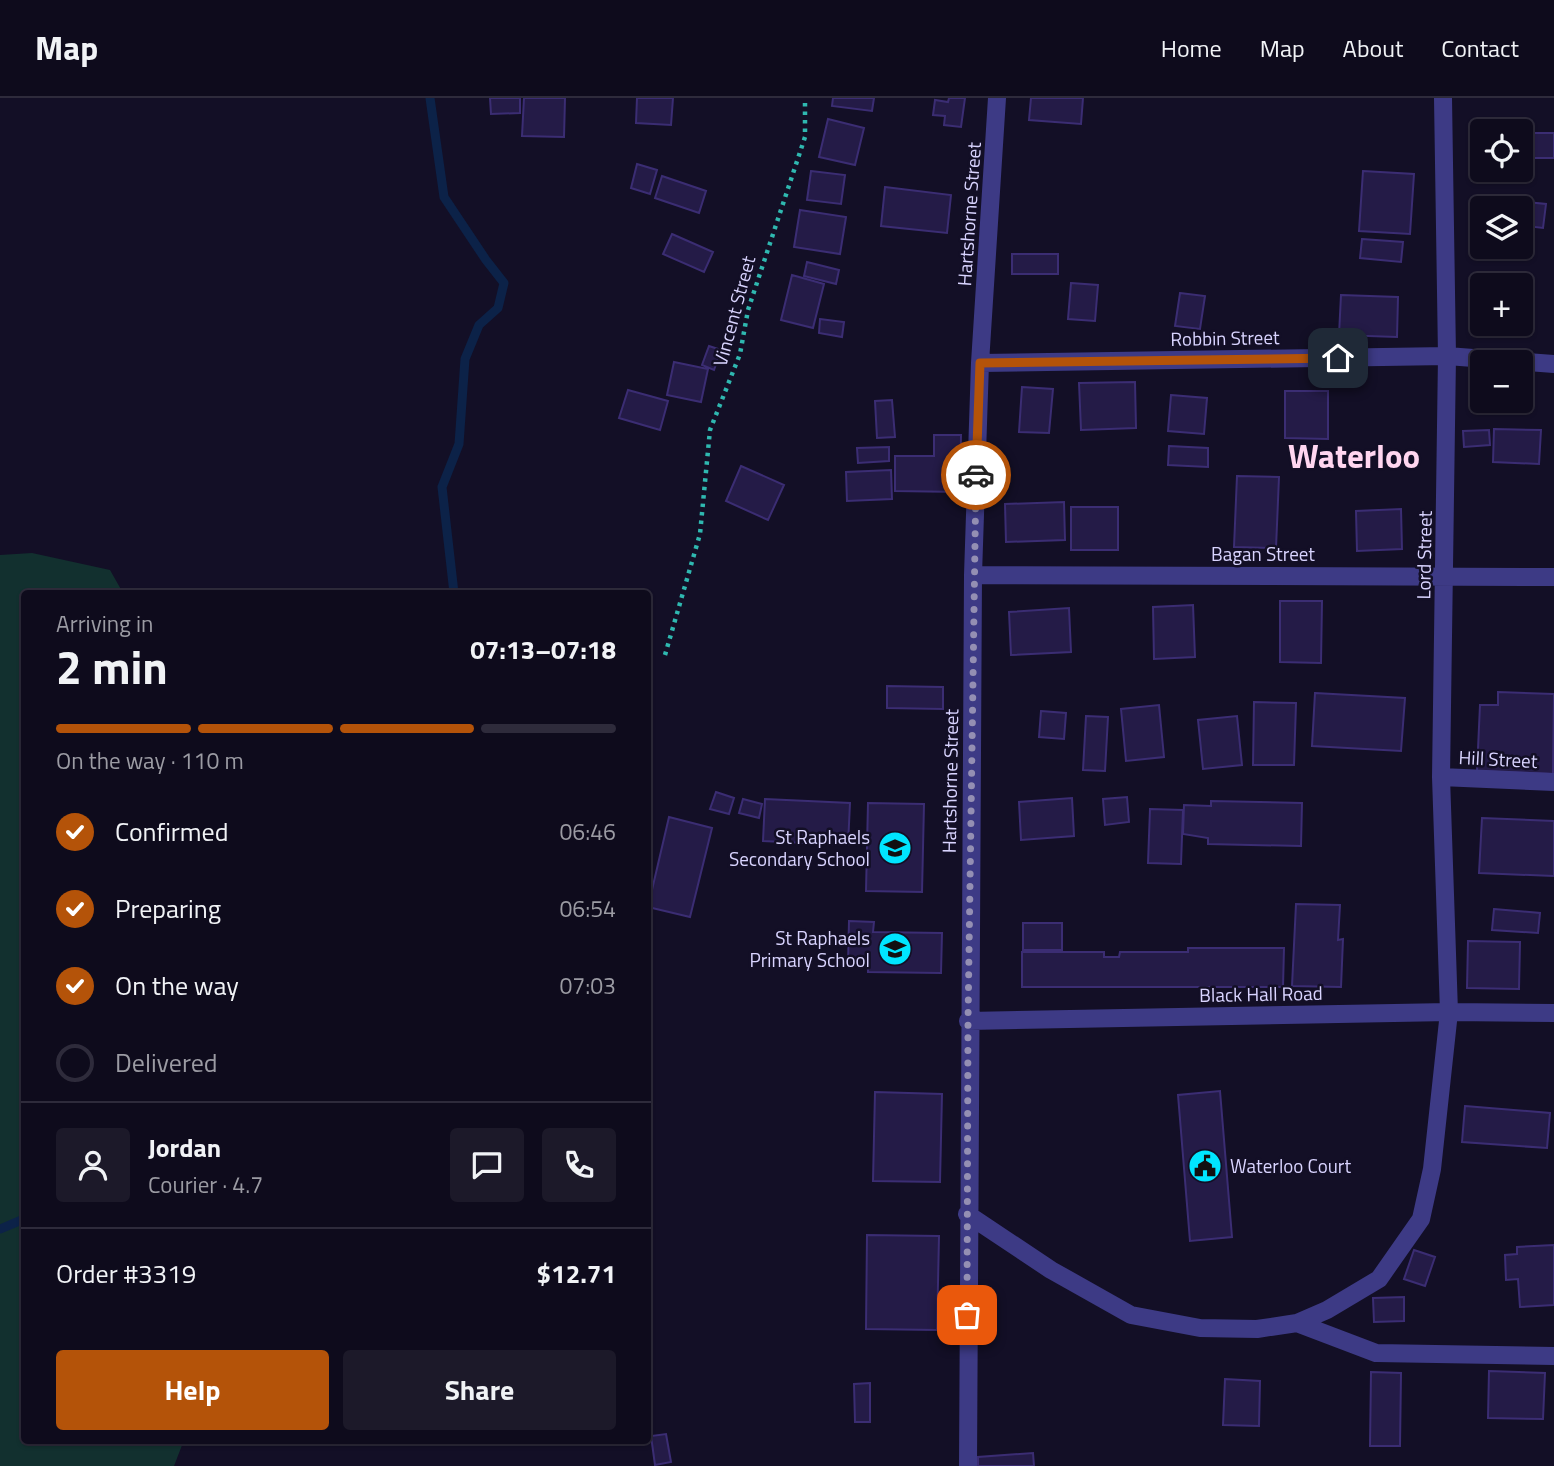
<!DOCTYPE html>
<meta charset="utf-8">
<style>
:root{--surface:#0e0b1c;--page:#1c1929;--text:#f1f3f6;--muted:#9b9ba3;--line:#2e2b3b;--accent:#b45309}
body{margin:0;font-family:"Titillium Web",sans-serif;background:var(--page);color:var(--text);height:100vh;display:flex;flex-direction:column;font-size:26px;white-space:nowrap}
*{box-sizing:border-box;margin:0}
p{font-size:23px;color:var(--muted)}
.icon{flex:none;width:38px;height:38px;fill:none;stroke:currentColor;stroke-width:2;stroke-linecap:round;stroke-linejoin:round}
.map{position:relative;flex:1;overflow:hidden}
.drawer{position:absolute;left:21px;top:492px;width:630px;height:854px;display:flex;flex-direction:column;background:var(--surface);border-radius:7px;box-shadow:0 2px 5px #0004,0 0 0 2px var(--line)}
.drawer>*{flex:none}
.tools{position:absolute;left:1470px;top:21px;display:grid;gap:14px}
.tools a{display:grid;place-items:center;width:63px;height:63px;border-radius:7px;background:var(--surface);box-shadow:0 2px 5px #0004,0 0 0 2px var(--line);font-size:35px}
.pin{position:absolute;display:grid;place-items:center;width:60px;height:60px;color:#fff;margin:-30px;border-radius:14px;box-shadow:0 4px 10px #0006}
.courier{position:absolute;display:grid;place-items:center;width:70px;height:70px;margin:-35px;border:5px solid #b45309;border-radius:50%;background:#fff;color:#222;box-shadow:0 2px 9px #0007}
.head em{font-style:normal;font-weight:700}
.head div{display:flex;flex-direction:column-reverse}
.head{display:flex;align-items:center;justify-content:space-between;height:119px;padding:0 35px}
h1{font-size:46px;font-weight:700;line-height:52px}
.bar{display:grid;grid-template-columns:repeat(4,1fr);gap:10px 7px;align-content:center;height:84px;padding:0 35px}
.bar i{height:9px;border-radius:5px;background:var(--line)}
.bar .current{background:var(--accent)}
.bar p{grid-column:span 4}
.line{display:flex;align-items:center;gap:18px;padding:0 35px;border-top:2px solid var(--line)}
.line div{flex:1}
.round{display:grid;place-items:center;flex:none;width:74px;height:74px;border-radius:7px;background:var(--page)}
ol{padding:0 35px;list-style:none}
li{display:flex;align-items:center;gap:21px;height:77px}
li p{margin-inline-start:auto}
li .icon{padding:7px;border-radius:50%;background:var(--accent);color:#fff;stroke-width:4}
li:last-child{color:var(--muted)}
li i{width:38px;height:38px;border:4px solid var(--line);border-radius:50%}
.button{display:flex;gap:14px;margin-top:auto;padding:14px 35px}
.button a{flex:1;height:80px;border-radius:7px;background:var(--accent);color:#fff;font-size:28px;font-weight:700;line-height:80px;text-align:center}
.button a+a{background:var(--page);color:var(--text)}
header{display:flex;align-items:center;gap:42px;box-sizing:border-box;height:98px;padding:0 35px;background:var(--surface);border-bottom:2px solid var(--line)}
header strong{font-size:33px}
nav{display:flex;gap:38px;margin-inline-start:auto;font-size:24px}
.map>svg:first-child{display:block}
.green{fill:#12302f}
.lines{fill:none;stroke-linecap:round;stroke-linejoin:round}
.stream{stroke:#0c2248;stroke-width:9}
.building{fill:#241b47;stroke:#3b2d73;stroke-width:2}
.path{stroke:#2fb8b0;stroke-width:4.5;stroke-dasharray:3.5 5;stroke-linecap:butt}
.street{stroke:#3d3a85;stroke-width:18}
.done{stroke:#948fb3;stroke-width:7;stroke-dasharray:0 12.6}
.route{stroke:#b45309;stroke-width:9}
.labels{text-anchor:middle;stroke-width:5;stroke-linejoin:round;paint-order:stroke}
.street-label{font-size:19px;fill:#d9d4ff;stroke:#130f26}
.poi-label{font-size:19px;fill:#d9d4ff;stroke:#130f26;text-anchor:end}
.town-label{font-size:33px;font-weight:bold;fill:#ffd6f0;stroke:#130f26}
</style>
<header>
<strong>Map</strong>
<nav><a>Home</a><a>Map</a><a>About</a><a>Contact</a></nav>
</header>
<div class="map">
<svg width="1554" height="1368" viewBox="0 0 1554 1368">
<rect width="100%" height="100%" fill="#130f26"/>
<path class="green" d="M 32,455 L 110,472 L 123,495 L 24,495 L 24,1342 L 184,1342 L 174,1368 L 0,1368 L 0,457 Z"/>
<g class="lines">
<path class="stream" d="M 430,0 L 444,99 L 486,162 L 504,185 L 498,210 L 479,227 L 465,261 L 459,346 L 442,389 L 454,495
M 0,1131 L 24,1121"/>
</g>
<path class="building" d="M 490,0 L 520,0 L 520,15 L 491,16 Z
M 524,0 L 565,0 L 564,39 L 522,38 Z
M 637,0 L 673,0 L 671,27 L 636,25 Z
M 833,0 L 874,0 L 872,13 L 832,8 Z
M 949,0 L 965,0 L 961,29 L 944,27 L 945,18 L 933,17 L 935,2 L 948,4 Z
M 1031,0 L 1083,0 L 1081,26 L 1029,22 Z
M 828,21 L 864,30 L 855,67 L 819,59 Z
M 1526,35 L 1554,35 L 1554,60 L 1526,60 Z
M 637,66 L 657,72 L 650,96 L 631,90 Z
M 811,73 L 845,77 L 841,106 L 807,102 Z
M 1363,73 L 1414,76 L 1410,136 L 1359,133 Z
M 662,78 L 706,93 L 699,115 L 655,100 Z
M 885,89 L 951,97 L 947,135 L 881,128 Z
M 1478,99 L 1546,106 L 1543,130 L 1527,128 L 1524,149 L 1521,149 L 1521,110 L 1482,110 L 1482,145 L 1474,144 Z
M 800,112 L 846,119 L 840,156 L 794,149 Z
M 672,136 L 713,154 L 704,174 L 663,156 Z
M 1362,141 L 1403,144 L 1401,164 L 1360,160 Z
M 1012,156 L 1058,156 L 1058,176 L 1012,176 Z
M 807,164 L 839,172 L 836,186 L 804,178 Z
M 792,177 L 824,186 L 813,230 L 781,222 Z
M 1071,185 L 1098,187 L 1095,223 L 1068,221 Z
M 1180,195 L 1205,198 L 1200,231 L 1175,228 Z
M 1341,197 L 1398,199 L 1397,239 L 1339,237 Z
M 820,221 L 844,224 L 842,239 L 819,235 Z
M 709,248 L 721,252 L 714,272 L 702,267 Z
M 674,264 L 708,271 L 701,304 L 667,297 Z
M 1135,284 L 1136,330 L 1081,332 L 1079,285 Z
M 1022,289 L 1053,291 L 1049,335 L 1019,334 Z
M 628,292 L 668,303 L 660,332 L 619,320 Z
M 1285,293 L 1328,293 L 1328,341 L 1285,340 Z
M 1171,297 L 1207,300 L 1204,336 L 1168,333 Z
M 892,302 L 895,339 L 877,340 L 875,303 Z
M 1494,331 L 1541,332 L 1539,366 L 1493,364 Z
M 1489,332 L 1490,347 L 1464,349 L 1463,333 Z
M 934,337 L 961,337 L 960,394 L 895,393 L 895,358 L 934,358 Z
M 1169,348 L 1208,350 L 1208,369 L 1168,367 Z
M 889,349 L 889,363 L 858,365 L 857,350 Z
M 741,368 L 784,387 L 768,422 L 726,403 Z
M 891,372 L 892,401 L 847,403 L 846,374 Z
M 1237,378 L 1279,379 L 1276,450 L 1234,449 Z
M 1064,404 L 1065,442 L 1006,444 L 1005,406 Z
M 1071,409 L 1118,409 L 1118,452 L 1071,452 Z
M 1401,411 L 1402,451 L 1357,453 L 1356,413 Z
M 1280,503 L 1322,503 L 1321,565 L 1280,564 Z
M 1193,507 L 1195,559 L 1154,561 L 1153,509 Z
M 1069,510 L 1071,554 L 1011,557 L 1009,514 Z
M 887,588 L 943,589 L 943,611 L 887,610 Z
M 1498,594 L 1554,596 L 1553,676 L 1477,673 L 1480,607 L 1498,607 Z
M 1315,595 L 1405,600 L 1401,653 L 1312,648 Z
M 1254,604 L 1296,605 L 1294,667 L 1253,667 Z
M 1159,607 L 1164,659 L 1126,663 L 1121,611 Z
M 1041,613 L 1066,615 L 1064,641 L 1039,639 Z
M 1086,618 L 1108,619 L 1105,673 L 1083,672 Z
M 1237,618 L 1242,667 L 1203,671 L 1198,622 Z
M 716,694 L 734,700 L 729,716 L 710,711 Z
M 1127,699 L 1129,724 L 1105,727 L 1103,701 Z
M 1072,700 L 1074,738 L 1021,742 L 1019,704 Z
M 743,701 L 762,706 L 759,720 L 739,715 Z
M 765,701 L 850,705 L 848,747 L 763,743 Z
M 1211,703 L 1302,705 L 1301,748 L 1208,746 L 1208,740 L 1183,736 L 1184,707 L 1211,708 Z
M 868,705 L 924,706 L 922,794 L 866,793 Z
M 1150,711 L 1183,712 L 1181,766 L 1148,765 Z
M 669,719 L 712,730 L 690,819 L 648,809 Z
M 1482,720 L 1554,723 L 1554,778 L 1479,775 Z
M 1296,806 L 1340,807 L 1338,842 L 1343,841 L 1341,889 L 1292,888 Z
M 1494,811 L 1540,815 L 1538,835 L 1492,832 Z
M 849,823 L 874,824 L 873,834 L 942,835 L 941,875 L 868,874 L 868,868 L 848,867 Z
M 1023,825 L 1062,825 L 1062,852 L 1023,852 Z
M 1468,843 L 1520,844 L 1519,891 L 1467,890 Z
M 1188,850 L 1284,850 L 1283,889 L 1022,889 L 1022,854 L 1104,854 L 1104,859 L 1119,859 L 1120,854 L 1188,854 Z
M 1220,993 L 1232,1139 L 1190,1143 L 1178,997 Z
M 875,994 L 942,996 L 940,1084 L 873,1083 Z
M 1465,1008 L 1550,1015 L 1547,1050 L 1462,1044 Z
M 867,1137 L 939,1138 L 937,1232 L 866,1231 Z
M 1554,1147 L 1554,1207 L 1520,1209 L 1518,1181 L 1506,1182 L 1505,1157 L 1517,1156 L 1517,1149 Z
M 1414,1152 L 1435,1159 L 1425,1188 L 1404,1181 Z
M 1404,1199 L 1404,1223 L 1374,1224 L 1373,1200 Z
M 1489,1273 L 1545,1275 L 1543,1321 L 1488,1320 Z
M 1371,1274 L 1401,1275 L 1400,1348 L 1370,1348 Z
M 1225,1281 L 1260,1283 L 1259,1328 L 1223,1327 Z
M 870,1285 L 870,1324 L 855,1324 L 854,1286 Z
M 666,1336 L 671,1364 L 655,1367 L 651,1338 Z
M 1033,1355 L 1034,1368 L 978,1368 L 978,1359 Z"/>
<g class="lines">
<path class="path" d="M 665,557 L 700,436 L 710,332 L 740,256 L 748,212 L 805,39 L 805,0"/>
<path class="street" d="M 980,265 L 1447,258 L 1554,266
M 973,477 L 1554,479
M 1441,679 L 1554,684
M 968,923 L 1449,914 L 1554,915
M 967,1116 L 1051,1172 L 1131,1217 L 1200,1230 L 1257,1231 L 1297,1225 L 1327,1212 L 1379,1181 L 1421,1121 L 1432,1071 L 1449,914 L 1441,679 L 1447,258 L 1443,0
M 1297,1225 L 1376,1255 L 1554,1258
M 968,1368 L 973,477 L 980,265 L 997,0"/>
</g>
<g class="lines">
<path class="done" d="M 967,1217 L 968,923 L 976,377"/>
<path class="route" d="M 976,377 L 980,265 L 1338,260"/>
</g>
<defs>
<symbol id="school-disc" viewBox="-11 -11 22 22"><circle r="9.5" fill="#00e5ff" stroke="#130f26"/><path d="M0-5L7-2L0 1L-7-2ZM-4 1L0 2.5L4 1V4Q0 6-4 4Z" fill="#111"/></symbol>
<symbol id="civic-disc" viewBox="-11 -11 22 22"><circle r="9.5" fill="#00e5ff" stroke="#130f26"/><path d="M-.6-6.5H3V-4.5H.6V-3L4-1V1h2V6H-6V1h2V-1L-.6-3ZM-1.2 2.5V6h2.4V2.5Z" fill="#111"/></symbol>
</defs>
<g fill-rule="evenodd">
<use href="#school-disc" x="876" y="731" width="38" height="38"/>
<use href="#school-disc" x="876" y="832" width="38" height="38"/>
<use href="#civic-disc" x="1186" y="1049" width="38" height="38"/>
</g>
<g class="labels">
<g class="street-label">
<text transform="translate(969 116) rotate(-86)" y="7">Hartshorne Street</text>
<text transform="translate(734 213) rotate(-75)" y="7">Vincent Street</text>
<text transform="translate(1225 240) rotate(-1)" y="7">Robbin Street</text>
<text x="1263" y="463">Bagan Street</text>
<text transform="translate(1424 457) rotate(-89)" y="7">Lord Street</text>
<text transform="translate(1498 661) rotate(3)" y="7">Hill Street</text>
<text transform="translate(950 683) rotate(-89)" y="7">Hartshorne Street</text>
<text transform="translate(1261 896) rotate(-1)" y="7">Black Hall Road</text>
</g>
<g class="poi-label">
<text x="870" y="746">St Raphaels<tspan x="870" dy="22">Secondary School</tspan></text>
<text x="870" y="847">St Raphaels<tspan x="870" dy="22">Primary School</tspan></text>
<text x="1230" y="1075" text-anchor="start">Waterloo Court</text>
</g>
<g class="town-label">
<text x="1354" y="370">Waterloo</text>
</g>
</g>
</svg>
<div class="tools">
<a><svg class="icon" aria-label="locate" viewBox="0 0 24 24"><circle cx="12" cy="12" r="6"/><path d="M12 2v4M12 18v4M2 12h4M18 12h4"/></svg></a>
<a><svg class="icon" aria-label="layers" viewBox="0 0 24 24"><path d="M12 4l9 5-9 5-9-5zM3 14l9 5 9-5"/></svg></a>
<a>+</a>
<a>−</a>
</div>
<div class="pin" style="left:967px;top:1217px;background:#ea580c"><svg class="icon" aria-label="bag" viewBox="0 0 24 24"><path d="M5 8h14l-1 12H6zM9 8a3 3 0 0 1 6 0"/></svg></div>
<div class="pin" style="left:1338px;top:260px;background:#1f2937"><svg class="icon" aria-label="home" viewBox="0 0 24 24"><path d="M3 11l9-7 9 7M6 9v11h12V9"/></svg></div>
<div class="courier" style="left:976px;top:377px"><svg class="icon" aria-label="car" viewBox="0 0 24 24"><path d="M5 17H2v-5l4-1 3-4h7l3 4 3 1v5h-3M9 17h6M6 11h13"/><circle cx="7" cy="17" r="2"/><circle cx="17" cy="17" r="2"/></svg></div>
<section class="drawer">
<div class="head"><div><h1>2 min</h1><p>Arriving in</p></div><em>07:13–07:18</em></div>
<div class="bar"><i class="current"></i><i class="current"></i><i class="current"></i><i></i><p>On the way · 110 m</p></div>
<ol>
<li><svg class="icon" aria-label="check" viewBox="0 0 24 24"><path d="M5 12l5 5 9-10"/></svg>Confirmed<p>06:46</p></li>
<li><svg class="icon" aria-label="check" viewBox="0 0 24 24"><path d="M5 12l5 5 9-10"/></svg>Preparing<p>06:54</p></li>
<li><svg class="icon" aria-label="check" viewBox="0 0 24 24"><path d="M5 12l5 5 9-10"/></svg>On the way<p>07:03</p></li>
<li><i></i>Delivered</li>
</ol>
<div class="line" style="height:126px"><a class="round"><svg class="icon" aria-label="person" viewBox="0 0 24 24"><circle cx="12" cy="8" r="4"/><path d="M4 21q1-7 8-7t8 7"/></svg></a><div><b>Jordan</b><p>Courier · 4.7</p></div><a class="round"><svg class="icon" aria-label="chat" viewBox="0 0 24 24"><path d="M4 5h16v11H9l-5 4z"/></svg></a><a class="round"><svg class="icon" aria-label="phone" viewBox="0 0 24 24"><path d="M5 4h4l2 5-3 2q2 4 5 5l2-3 5 2v4C11 20 4 13 5 4z"/></svg></a></div>
<div class="line" style="height:91px"><div>Order #3319</div><b>$12.71</b></div>
<div class="button"><a>Help</a><a>Share</a></div>
</section>
</div>
